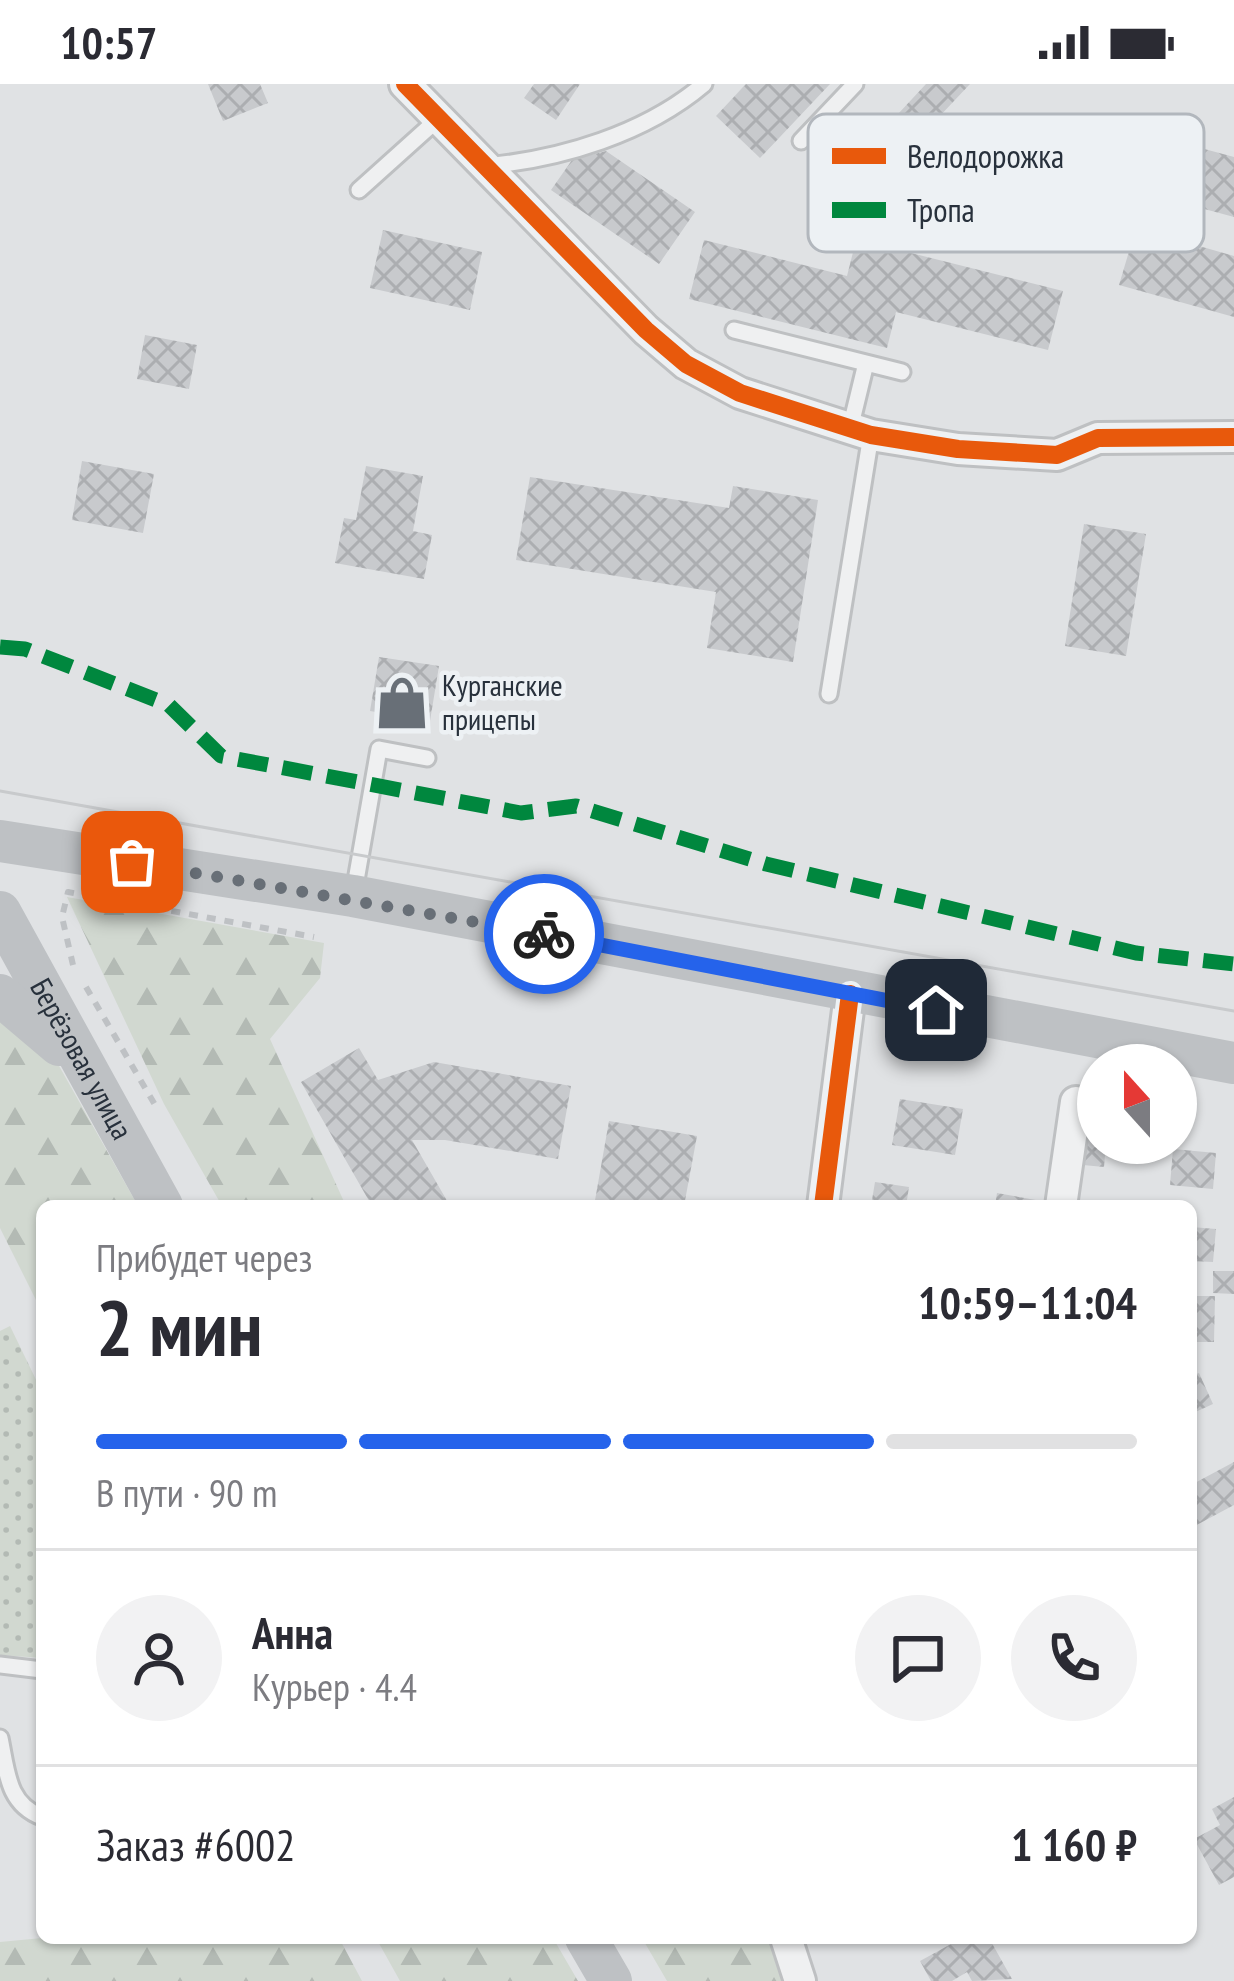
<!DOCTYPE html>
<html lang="ru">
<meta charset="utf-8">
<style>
:root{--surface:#fff;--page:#f2f2f3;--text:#2b2b33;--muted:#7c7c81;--line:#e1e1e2;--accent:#2563eb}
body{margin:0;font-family:"PT Sans Narrow",sans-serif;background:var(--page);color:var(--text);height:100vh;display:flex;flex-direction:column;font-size:45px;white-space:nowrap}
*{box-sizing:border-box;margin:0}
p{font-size:39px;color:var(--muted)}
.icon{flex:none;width:66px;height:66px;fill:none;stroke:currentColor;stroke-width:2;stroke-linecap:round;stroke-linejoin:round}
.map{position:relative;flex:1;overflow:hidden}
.drawer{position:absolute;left:36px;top:1116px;width:1161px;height:744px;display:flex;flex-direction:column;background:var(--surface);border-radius:18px;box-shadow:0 3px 9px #0004}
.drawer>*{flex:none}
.needle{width:78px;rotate:339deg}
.buttons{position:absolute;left:1077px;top:960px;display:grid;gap:24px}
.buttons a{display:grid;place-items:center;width:120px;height:120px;border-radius:50%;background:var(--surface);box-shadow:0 3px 9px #0004;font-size:60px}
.pin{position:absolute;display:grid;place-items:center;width:102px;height:102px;color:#fff;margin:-51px;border-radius:24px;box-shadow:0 6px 18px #0006}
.courier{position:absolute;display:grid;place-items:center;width:120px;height:120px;margin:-60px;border:9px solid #2563eb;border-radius:50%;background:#fff;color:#222;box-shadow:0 3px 15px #0007}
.head em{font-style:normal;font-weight:700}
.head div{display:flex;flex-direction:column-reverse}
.head{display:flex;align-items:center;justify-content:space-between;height:204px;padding:0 60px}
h1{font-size:78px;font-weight:700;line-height:90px}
.bar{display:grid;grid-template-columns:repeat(4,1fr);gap:18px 12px;align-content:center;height:144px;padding:0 60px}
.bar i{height:15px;border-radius:9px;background:var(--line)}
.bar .selected{background:var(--accent)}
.bar p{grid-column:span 4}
.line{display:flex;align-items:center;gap:30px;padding:0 60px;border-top:3px solid var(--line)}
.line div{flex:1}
.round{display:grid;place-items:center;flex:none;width:126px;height:126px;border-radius:63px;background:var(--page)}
.status{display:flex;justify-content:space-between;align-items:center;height:84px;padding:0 60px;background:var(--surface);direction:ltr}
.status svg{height:33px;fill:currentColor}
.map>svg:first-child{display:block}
.grass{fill:url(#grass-dots)}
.forest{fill:url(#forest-firs)}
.building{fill:url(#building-cross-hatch)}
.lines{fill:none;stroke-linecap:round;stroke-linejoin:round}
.service-casing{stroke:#bec0c2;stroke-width:21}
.minor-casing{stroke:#bec0c2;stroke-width:36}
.path{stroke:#bec1c4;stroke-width:6;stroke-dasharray:9 9;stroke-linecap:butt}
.service{stroke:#eff0f1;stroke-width:15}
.minor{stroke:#eff0f1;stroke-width:30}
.secondary{stroke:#bec1c4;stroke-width:42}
.tram{stroke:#c8cacc;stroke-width:3}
.quiet{stroke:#00873e;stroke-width:15;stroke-dasharray:30 15;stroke-linecap:butt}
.cycleway-casing{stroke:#edf1f4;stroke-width:26}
.cycleway{stroke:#e8590c;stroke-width:18}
.done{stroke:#686f77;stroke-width:12;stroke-dasharray:0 21.6}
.route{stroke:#2563eb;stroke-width:15}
.labels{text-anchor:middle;stroke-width:9;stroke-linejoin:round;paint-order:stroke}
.poi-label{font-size:30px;fill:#28313c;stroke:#edf1f4;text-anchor:start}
.street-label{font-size:30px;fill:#28313c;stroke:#edf1f4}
.key{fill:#edf1f4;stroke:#b2b7bd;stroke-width:3}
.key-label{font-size:33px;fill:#28313c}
</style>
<div class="status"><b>10:57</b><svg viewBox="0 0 49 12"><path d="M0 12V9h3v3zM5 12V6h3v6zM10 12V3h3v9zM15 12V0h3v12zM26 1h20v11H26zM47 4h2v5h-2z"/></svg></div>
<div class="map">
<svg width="1234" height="1897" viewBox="0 0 1234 1897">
<defs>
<pattern id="grass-dots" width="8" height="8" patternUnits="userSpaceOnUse" patternTransform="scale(3)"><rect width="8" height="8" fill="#d1d8d0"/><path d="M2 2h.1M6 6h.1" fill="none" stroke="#b3bab4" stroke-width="1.8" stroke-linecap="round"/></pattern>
<pattern id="forest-firs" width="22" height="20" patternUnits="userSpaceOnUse" patternTransform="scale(3)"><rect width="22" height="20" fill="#d1d8d0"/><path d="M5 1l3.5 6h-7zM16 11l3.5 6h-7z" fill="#b3bab4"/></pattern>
<pattern id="building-cross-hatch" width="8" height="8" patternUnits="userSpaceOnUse" patternTransform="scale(3)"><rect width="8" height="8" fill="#c8cacd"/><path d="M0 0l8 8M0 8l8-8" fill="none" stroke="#acaeb1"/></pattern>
</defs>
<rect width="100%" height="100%" fill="#e0e2e4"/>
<path class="grass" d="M 10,1242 L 42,1308 L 42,1574 L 0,1571 L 0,1247 Z"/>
<path class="forest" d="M 67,813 L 324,859 L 320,894 L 270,955 L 346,1122 L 222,1122 L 164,1020 Z
M 0,918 L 54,973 L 138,1122 L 42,1122 L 42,1228 L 0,1144 Z
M 42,1854 L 339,1854 L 362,1897 L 0,1897 L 0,1858 Z
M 376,1854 L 553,1854 L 578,1897 L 400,1897 Z
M 642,1854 L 774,1854 L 797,1897 L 667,1897 Z"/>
<path class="building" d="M 208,0 L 260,0 L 268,19 L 223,37 Z
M 534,0 L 580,0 L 556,36 L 524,14 Z
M 746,0 L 830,0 L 760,74 L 716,32 Z
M 926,0 L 970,0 L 921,52 L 898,30 Z
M 1090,34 L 1234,73 L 1234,133 L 1075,90 Z
M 606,67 L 695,128 L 659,180 L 551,106 L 572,76 Z
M 867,113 L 922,126 L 911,169 L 1063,207 L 1048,266 L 896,228 L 887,264 L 689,215 L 704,156 L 847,192 Z
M 1136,144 L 1234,172 L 1234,233 L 1119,201 Z
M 383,146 L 482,168 L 470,226 L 370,204 Z
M 145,251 L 197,261 L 189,305 L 137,295 Z
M 82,377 L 154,390 L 143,449 L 72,436 Z
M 366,382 L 423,392 L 413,447 L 432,451 L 424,495 L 335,479 L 344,434 L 356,436 Z
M 530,393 L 729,424 L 733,402 L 818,416 L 793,578 L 707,564 L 716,508 L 516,476 Z
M 1084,440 L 1146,450 L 1126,572 L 1065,562 Z
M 379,573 L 439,582 L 430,637 L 370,627 Z
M 359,964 L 378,996 L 434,978 L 571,1002 L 558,1075 L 445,1056 L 412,1056 L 450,1122 L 372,1122 L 301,998 Z
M 900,1015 L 963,1025 L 955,1071 L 892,1061 Z
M 1087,1035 L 1098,1036 L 1098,1059 L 1106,1059 L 1104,1083 L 1083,1081 Z
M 609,1037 L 697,1052 L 684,1122 L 594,1122 Z
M 1173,1065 L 1216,1069 L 1213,1105 L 1170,1101 Z
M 875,1098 L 909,1103 L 906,1122 L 871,1122 Z
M 997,1109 L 1047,1118 L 1046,1122 L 995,1122 Z
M 1191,1143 L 1216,1145 L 1213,1178 L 1191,1177 Z
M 1213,1187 L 1234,1187 L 1234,1210 L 1213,1209 Z
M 1191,1212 L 1215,1212 L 1214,1258 L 1191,1258 Z
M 1199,1289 L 1213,1320 L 1191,1330 L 1191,1292 Z
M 1234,1378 L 1234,1421 L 1191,1444 L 1191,1401 Z
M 1234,1713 L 1234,1793 L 1219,1801 L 1194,1755 L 1220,1741 L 1212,1725 Z
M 962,1854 L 989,1854 L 1012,1895 L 972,1897 L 967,1888 L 952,1897 L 931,1897 L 920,1877 Z"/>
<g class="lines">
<defs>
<path id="service" d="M 801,57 L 855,0
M 486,82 C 561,75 645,50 704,0
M 359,106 L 438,35
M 734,246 L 902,288
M 850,345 L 866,279
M 829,610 L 871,351
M 354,808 L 379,665 L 427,674
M 0,1581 L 42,1586
M 0,1654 C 7,1687 7,1720 42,1733"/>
<path id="minor" d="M 405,0 L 646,246 L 686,280 L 740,309 L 871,351 L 958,365 L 1057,371 L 1098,354 L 1234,353
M 823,1122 L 850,910
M 1061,1122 L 1076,1018
M 786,1854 L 800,1897"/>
</defs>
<use href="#service" class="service-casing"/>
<use href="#minor" class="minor-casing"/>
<path class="path" d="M 73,881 L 62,833 L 68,808 L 314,853
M 86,903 L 158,1026"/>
<use href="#service" class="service"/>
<use href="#minor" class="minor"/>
<g class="secondary">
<path d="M 0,757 L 353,812 L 1234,979"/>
<path id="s1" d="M 0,828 L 162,1122"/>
<path d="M 0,911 L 59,961"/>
<path d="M 586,1854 L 611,1897"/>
</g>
<path class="tram" d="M 0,707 L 1234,927"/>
<path class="quiet" d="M 0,563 L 25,565 L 169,621 L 221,672 L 521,729 L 576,722 L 766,780 L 1136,869 L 1234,880"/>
<defs>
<path id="cycleway" d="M 405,0 L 646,246 L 686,280 L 740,309 L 871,351 L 958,365 L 1057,371 L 1098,354 L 1234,353
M 823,1122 L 850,910"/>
</defs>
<use href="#cycleway" class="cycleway-casing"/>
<use href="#cycleway" class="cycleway"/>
</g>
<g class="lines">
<path class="done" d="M 132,778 L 544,850"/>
<path class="route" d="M 544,850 L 936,926"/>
</g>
<defs>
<symbol id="shop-bare" viewBox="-9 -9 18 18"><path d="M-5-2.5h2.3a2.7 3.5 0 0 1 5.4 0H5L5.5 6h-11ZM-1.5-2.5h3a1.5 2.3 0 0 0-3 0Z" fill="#686f77" stroke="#edf1f4" stroke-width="2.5" paint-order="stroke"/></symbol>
</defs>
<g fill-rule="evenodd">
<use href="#shop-bare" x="364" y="581" width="76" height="76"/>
</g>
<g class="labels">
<g class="poi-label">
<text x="442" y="612">Курганские<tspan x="442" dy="34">прицепы</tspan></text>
</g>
<g class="street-label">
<text dy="10" stroke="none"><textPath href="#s1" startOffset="168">Берёзовая улица</textPath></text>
</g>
</g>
<rect x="808" y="30" width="396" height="138" rx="18" class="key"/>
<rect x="832" y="64" width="54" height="16" fill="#e8590c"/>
<rect x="832" y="118" width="54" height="16" fill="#00873e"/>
<g class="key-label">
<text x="907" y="84">Велодорожка</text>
<text x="907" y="138">Тропа</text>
</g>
</svg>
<div class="buttons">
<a><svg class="needle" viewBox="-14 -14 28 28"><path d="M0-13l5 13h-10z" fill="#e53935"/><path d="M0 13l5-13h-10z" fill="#7c7c81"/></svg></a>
</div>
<div class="pin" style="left:132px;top:778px;background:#ea580c"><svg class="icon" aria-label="bag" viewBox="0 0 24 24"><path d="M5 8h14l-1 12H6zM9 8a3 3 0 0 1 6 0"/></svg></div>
<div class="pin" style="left:936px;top:926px;background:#1f2937"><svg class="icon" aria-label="home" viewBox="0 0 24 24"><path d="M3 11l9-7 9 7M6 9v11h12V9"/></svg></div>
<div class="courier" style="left:544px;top:850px"><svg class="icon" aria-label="bike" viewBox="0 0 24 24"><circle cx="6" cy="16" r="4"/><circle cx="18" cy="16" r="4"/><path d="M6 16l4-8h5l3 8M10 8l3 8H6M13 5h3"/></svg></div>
<section class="drawer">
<div class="head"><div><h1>2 мин</h1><p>Прибудет через</p></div><em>10:59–11:04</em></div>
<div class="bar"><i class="selected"></i><i class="selected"></i><i class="selected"></i><i></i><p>В пути · 90 m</p></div>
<div class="line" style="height:216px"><a class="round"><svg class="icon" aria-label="person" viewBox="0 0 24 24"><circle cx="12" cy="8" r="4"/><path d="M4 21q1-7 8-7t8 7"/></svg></a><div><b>Анна</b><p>Курьер · 4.4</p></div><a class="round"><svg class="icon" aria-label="chat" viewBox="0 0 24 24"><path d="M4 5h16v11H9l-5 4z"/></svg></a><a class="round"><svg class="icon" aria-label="phone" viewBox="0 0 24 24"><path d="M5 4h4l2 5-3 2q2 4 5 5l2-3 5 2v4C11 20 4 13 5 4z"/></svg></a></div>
<div class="line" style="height:156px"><div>Заказ #6002</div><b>1 160 ₽</b></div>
</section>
</div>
